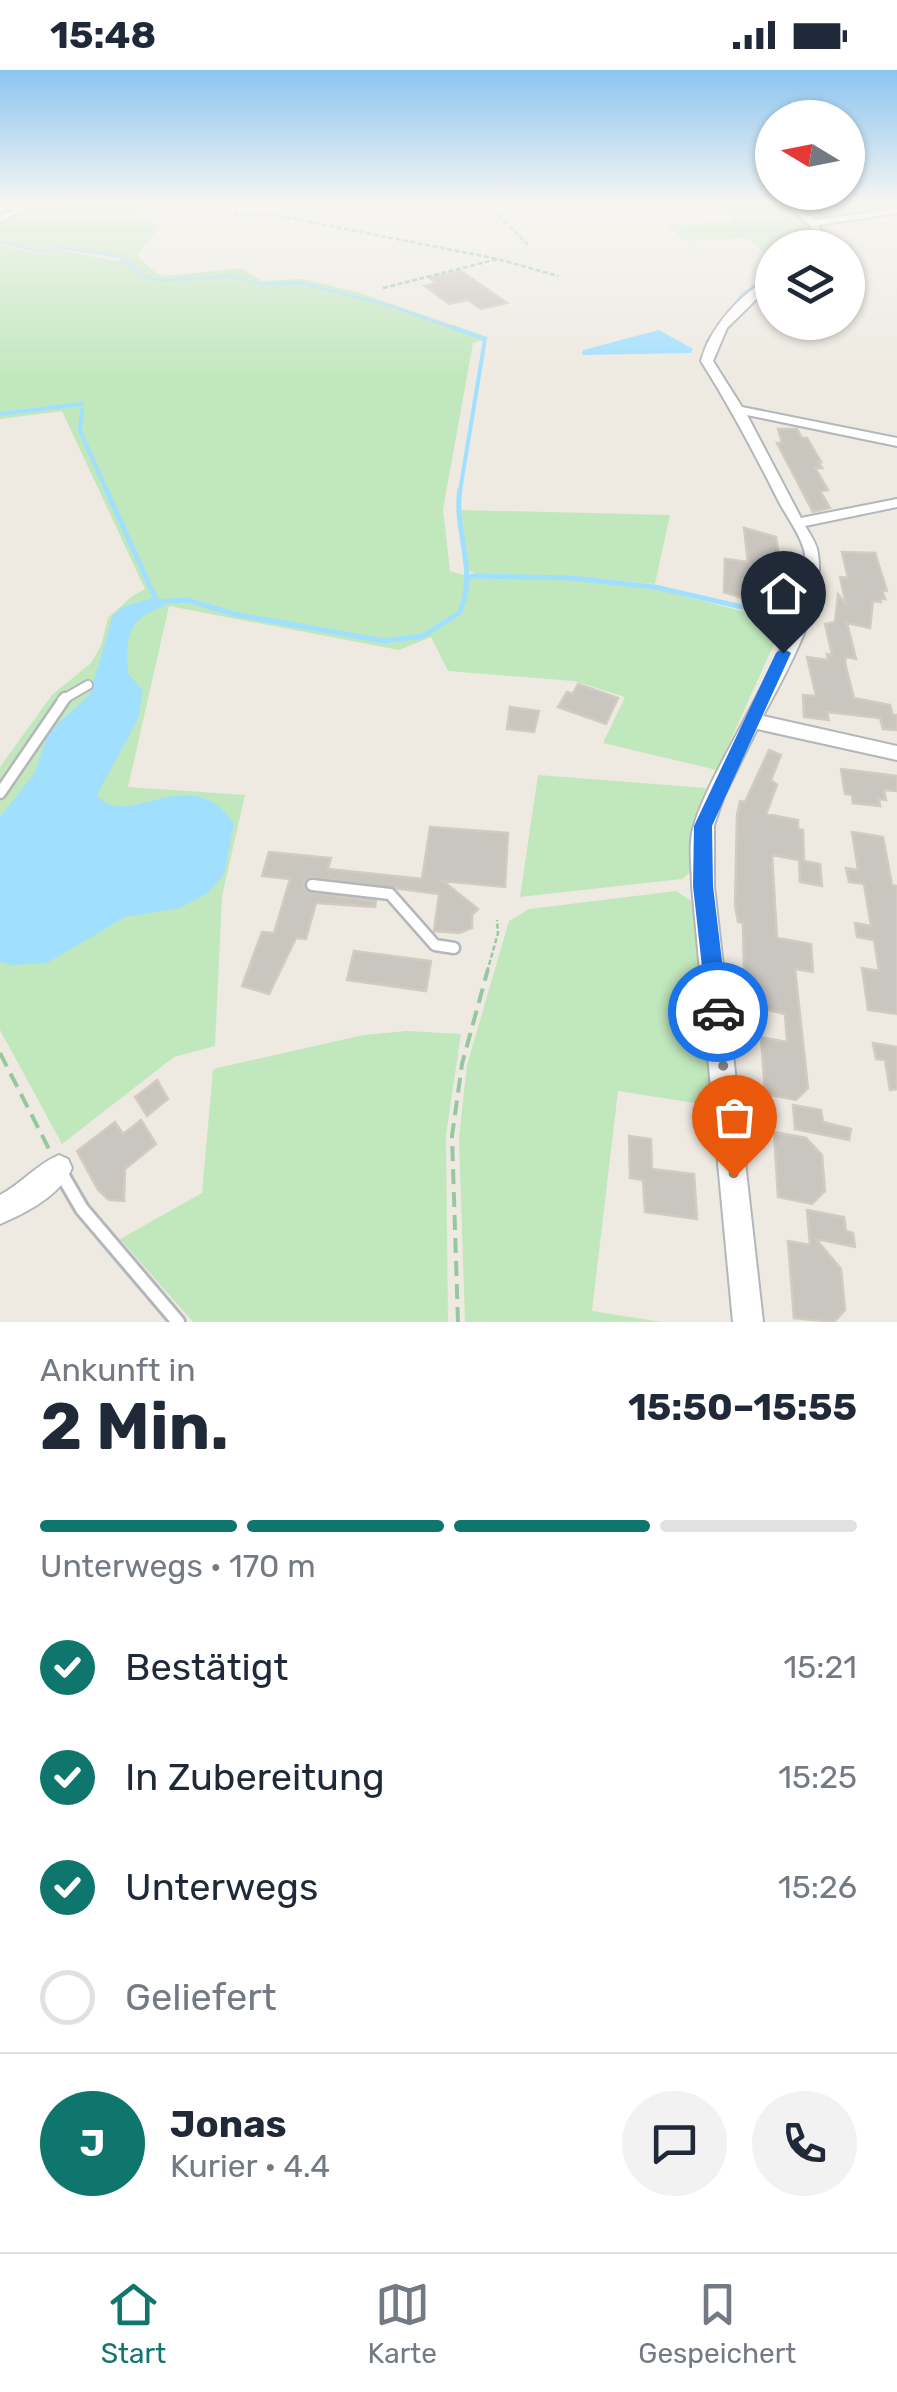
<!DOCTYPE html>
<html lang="de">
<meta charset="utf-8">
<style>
:root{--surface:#fff;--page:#f2f2f3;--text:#1f2937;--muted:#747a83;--line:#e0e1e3;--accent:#0f766e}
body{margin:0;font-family:Rubik,sans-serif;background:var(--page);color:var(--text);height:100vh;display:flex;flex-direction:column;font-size:38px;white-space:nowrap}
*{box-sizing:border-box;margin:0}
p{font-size:32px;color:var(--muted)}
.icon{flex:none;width:55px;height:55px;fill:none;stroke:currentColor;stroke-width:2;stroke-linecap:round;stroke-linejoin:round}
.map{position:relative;height:1252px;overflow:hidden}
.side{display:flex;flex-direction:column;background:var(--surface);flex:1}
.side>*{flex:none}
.needle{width:65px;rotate:280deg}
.buttons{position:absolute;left:755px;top:30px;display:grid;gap:20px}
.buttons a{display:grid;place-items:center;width:110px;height:110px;border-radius:50%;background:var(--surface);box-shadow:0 2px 8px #0004;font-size:50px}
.pin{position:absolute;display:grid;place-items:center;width:85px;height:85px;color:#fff;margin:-102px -42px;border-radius:50% 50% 50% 0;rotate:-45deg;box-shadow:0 0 10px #0007}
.pin .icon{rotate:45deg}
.courier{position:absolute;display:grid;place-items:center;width:100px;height:100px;margin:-50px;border:8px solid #1a73e8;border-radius:50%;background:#fff;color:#222;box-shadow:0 2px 12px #0007}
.summary em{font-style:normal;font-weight:700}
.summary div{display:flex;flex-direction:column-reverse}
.summary{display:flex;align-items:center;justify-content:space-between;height:170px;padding:0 40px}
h1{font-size:65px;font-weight:700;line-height:75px}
.bar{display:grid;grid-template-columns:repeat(4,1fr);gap:15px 10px;align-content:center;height:120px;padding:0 40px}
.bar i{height:12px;border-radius:8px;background:var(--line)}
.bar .active{background:var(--accent)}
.bar p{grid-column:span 4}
.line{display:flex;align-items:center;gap:25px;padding:0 40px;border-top:2px solid var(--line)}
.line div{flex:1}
.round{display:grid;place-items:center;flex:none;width:105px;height:105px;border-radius:52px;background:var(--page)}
ol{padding:0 40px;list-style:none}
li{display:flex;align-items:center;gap:30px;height:110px}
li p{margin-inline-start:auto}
li .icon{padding:10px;border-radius:50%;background:var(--accent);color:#fff;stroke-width:4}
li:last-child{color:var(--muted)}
li i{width:55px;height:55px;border:5px solid var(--line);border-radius:50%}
.status{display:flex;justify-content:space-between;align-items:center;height:70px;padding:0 50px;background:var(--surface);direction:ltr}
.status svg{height:28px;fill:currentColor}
.tabs{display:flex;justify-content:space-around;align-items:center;height:140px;border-top:2px solid var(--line);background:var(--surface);font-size:28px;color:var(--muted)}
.tabs a{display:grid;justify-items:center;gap:5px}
.tabs .active{color:var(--accent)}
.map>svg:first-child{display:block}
.green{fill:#c1e7bd}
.water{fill:#a1dfff}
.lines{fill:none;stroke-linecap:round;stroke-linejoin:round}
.stream-far2{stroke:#a1dfff;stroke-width:2.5}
.stream-far1{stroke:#a1dfff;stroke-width:4}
.stream{stroke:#a1dfff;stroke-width:5}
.building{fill:#c9c5bf;stroke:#d3cbc0;stroke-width:2.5}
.service-far3-casing{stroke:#b3b6ba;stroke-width:8}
.service-far2-casing{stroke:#b3b6ba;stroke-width:12}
.service-far1-casing{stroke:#b3b6ba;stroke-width:15}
.service-casing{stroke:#b3b6ba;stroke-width:18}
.minor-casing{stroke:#b3b6ba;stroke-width:4}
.path-far1{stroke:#96c89f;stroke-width:2.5;stroke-dasharray:5 2.5;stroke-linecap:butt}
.path{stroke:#96c89f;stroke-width:4;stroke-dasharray:15 8;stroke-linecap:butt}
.service-far3{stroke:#fff;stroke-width:5}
.service-far2{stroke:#fff;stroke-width:8}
.service-far1{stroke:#fff;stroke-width:10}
.service{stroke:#fff;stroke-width:12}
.minor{fill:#fff;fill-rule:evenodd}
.route{fill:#1a73e8}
.done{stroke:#8e9090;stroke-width:10;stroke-dasharray:0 18}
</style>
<div class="status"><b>15:48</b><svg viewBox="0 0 49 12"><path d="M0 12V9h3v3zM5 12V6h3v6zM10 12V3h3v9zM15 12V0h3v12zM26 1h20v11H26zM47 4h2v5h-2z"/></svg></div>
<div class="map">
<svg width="897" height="1252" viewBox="0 0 897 1252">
<rect width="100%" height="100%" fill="#eeeae2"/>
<path class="green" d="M 76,134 L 146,134 L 141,138 L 143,146 L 160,156 L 137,186 L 157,204 L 166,206 L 241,198 L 262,211 L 303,209 L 360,223 L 490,268 L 473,273 L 443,439 L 450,501 L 479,509 L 571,509 L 656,519 L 784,552 L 717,700 L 603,673 L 625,627 L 574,611 L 448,601 L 431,567 L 399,580 L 169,536 L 128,717 L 245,725 L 222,826 L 215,976 L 174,987 L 62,1074 L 0,960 L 0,697 L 52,625 L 91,593 L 101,576 L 108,548 L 131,527 L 145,519 L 62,341 L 0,349 L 0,175 L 40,184 L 61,180 L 118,191 L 125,187 L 63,177 L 42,181 L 0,171 L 0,153 L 23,142 Z
M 722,134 L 784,134 L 808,155 L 812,169 L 808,174 L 772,178 L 772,182 L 765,184 L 748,168 L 685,171 L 667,155 L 734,152 Z
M 795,134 L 897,134 L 897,139 L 826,151 L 813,147 Z
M 461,440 L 670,445 L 655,514 L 571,506 L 477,505 L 468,500 Z
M 538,705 L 706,718 L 692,754 L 692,801 L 682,809 L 520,827 Z
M 676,821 L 694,833 L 714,1036 L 618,1021 L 592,1241 L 662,1252 L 465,1252 L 459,1068 L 467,995 L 509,851 L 529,839 Z
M 407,961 L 461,964 L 446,1065 L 448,1252 L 193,1252 L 120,1169 L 202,1123 L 213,999 L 363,965 Z"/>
<path class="water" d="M 659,260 L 693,279 L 691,283 L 582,285 L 583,280 Z
M 154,528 L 166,536 C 128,547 126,565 128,603 L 143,621 L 138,649 L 97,725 C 125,763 192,687 234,754 L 224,804 L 208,823 L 180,838 L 125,847 L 47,893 L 12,895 L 0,892 L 0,747 L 34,704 L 49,662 L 90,624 L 113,545 L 125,536 Z"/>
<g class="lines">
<path class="stream-far2" d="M 27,139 L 68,134
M 800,146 L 813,164 L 807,178
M 0,172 L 41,182 L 62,178 L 121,187 L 142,205 L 160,211 L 230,206 L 261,214 L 302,213 L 391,236 L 459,260
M 727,245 L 742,224 L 772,205"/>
<path class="stream-far1" d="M 452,257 L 485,269 L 460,421
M 707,272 L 715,262
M 82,339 L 80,361 L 107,421
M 0,344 L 82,334"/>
<path class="stream" d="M 106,419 L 157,532 L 187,530 L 234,544 L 384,571 L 423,566 L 459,543 C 479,503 453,460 460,419
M 468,506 L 571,508 L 655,517 L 785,547"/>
</g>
<path class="building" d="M 461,201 L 507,233 L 481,239 L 468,230 L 449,234 L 425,216 L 436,213 L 430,208 Z
M 778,359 L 797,359 L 802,368 L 807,368 L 821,392 L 818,392 L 822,398 L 815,398 L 828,420 L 820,421 L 830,438 L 813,442 L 777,373 L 782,373 Z
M 744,458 L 776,467 L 781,497 L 767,536 L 724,522 L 725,489 L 748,492 Z
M 842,482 L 875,483 L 887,521 L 882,520 L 885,529 L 881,528 L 881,532 L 873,531 L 870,558 L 847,553 L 856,589 L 846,587 L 845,593 L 854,628 L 890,635 L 893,645 L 897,645 L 897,660 L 883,659 L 880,648 L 827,642 L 829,650 L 804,647 L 803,625 L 816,626 L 807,587 L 828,590 L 827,584 L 832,585 L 825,554 L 835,552 L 838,524 L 846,535 L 840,507 L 848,508 Z
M 578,614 L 618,628 L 606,654 L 558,637 L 567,622 L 573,624 Z
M 510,637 L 539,641 L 534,662 L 507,659 Z
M 769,680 L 781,685 L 771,710 L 777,715 L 766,744 L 798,750 L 798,759 L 803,760 L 804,791 L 820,794 L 822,816 L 800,812 L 799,790 L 772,785 L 777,868 L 811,874 L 813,902 L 795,899 L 808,1018 L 796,1030 L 765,1024 L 761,967 L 787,972 L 785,944 L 742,934 L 739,926 L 739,912 L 744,906 L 743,853 L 738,852 L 735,835 L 737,745 L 740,731 L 745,732 Z
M 841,699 L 897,706 L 897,721 L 884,720 L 886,730 L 879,729 L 880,736 L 853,733 L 852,725 L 845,724 Z
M 430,757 L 508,763 L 505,817 L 443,811 L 478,839 L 472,845 L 472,858 L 459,863 L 434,861 L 439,824 L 309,807 L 303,815 L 308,822 L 376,831 L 375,837 L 316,833 L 306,869 L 296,868 L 269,924 L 242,916 L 262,862 L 274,863 L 290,809 L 262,806 L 269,782 L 331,788 L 328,799 L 422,809 Z
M 852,762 L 883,767 L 892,815 L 897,816 L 897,944 L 868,940 L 862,898 L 879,901 L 874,870 L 857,867 L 855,853 L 871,856 L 864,814 L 849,812 L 846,798 L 858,800 Z
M 354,881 L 431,891 L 426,921 L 347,910 Z
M 873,973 L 897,977 L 897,1019 L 890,1020 L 885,990 L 876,989 Z
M 157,1010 L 168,1029 L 147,1046 L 135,1027 Z
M 793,1035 L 821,1040 L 823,1052 L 851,1059 L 849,1070 L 795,1059 Z
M 141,1050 L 156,1074 L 125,1099 L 124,1131 L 109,1130 L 98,1120 L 77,1081 L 115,1052 L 123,1064 Z
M 774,1062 L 806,1068 L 822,1085 L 825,1121 L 812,1134 L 778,1127 Z
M 629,1066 L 651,1069 L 652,1099 L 694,1104 L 697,1149 L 645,1142 L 643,1110 L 630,1108 Z
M 807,1140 L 844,1147 L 846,1161 L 853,1163 L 855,1177 L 816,1169 L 841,1199 L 845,1240 L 834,1252 L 794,1248 L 788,1171 L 810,1175 Z"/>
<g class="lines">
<defs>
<path id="service-far3" d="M 0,149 L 27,136"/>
<path id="service-far2" d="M 62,630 L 88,615"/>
<path id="service-far1" d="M 0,723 L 65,628
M 312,815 L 390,824 L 435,875 L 454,878"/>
<path id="service" d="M 60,1101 L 82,1139 L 178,1252"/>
<path id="minor" d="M 27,134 L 56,134 L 0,141 L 0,137 Z
M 785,134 L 794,134 L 815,150 L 897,139 L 897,143 L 818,155 L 823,165 L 819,178 L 810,178 L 815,165 L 809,154 Z
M 772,207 L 772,214 L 727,258 L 713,291 L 742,337 L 897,368 L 897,376 L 747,345 L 801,448 L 897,429 L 897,437 L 805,456 C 810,464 817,474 818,484 C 826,535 786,602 763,646 L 897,676 L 897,690 L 757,659 L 724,726 L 714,755 L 714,816 L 763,1252 L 733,1252 L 692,816 C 692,796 688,774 694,755 C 714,687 820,543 804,480 C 800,464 787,447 779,432 C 755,384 730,337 701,291 C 710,257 741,223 772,207 Z
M 59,1085 L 68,1089 L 72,1098 C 61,1125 26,1143 0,1154 L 0,1125 C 21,1114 37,1094 59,1085 Z"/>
</defs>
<use href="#service-far3" class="service-far3-casing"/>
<use href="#service-far2" class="service-far2-casing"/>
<use href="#service-far1" class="service-far1-casing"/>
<use href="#service" class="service-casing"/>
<use href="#minor" class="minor-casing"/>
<path class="path-far1" d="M 488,134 L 528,175
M 233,144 L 269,144 L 498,189
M 383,218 L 498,189 L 558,206
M 487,902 L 498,863 L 497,850"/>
<path class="path" d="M 0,983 L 49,1079
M 458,1252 L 452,1066 L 462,994 L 488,899"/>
<use href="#service-far3" class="service-far3"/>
<use href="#service-far2" class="service-far2"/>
<use href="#service-far1" class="service-far1"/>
<use href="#service" class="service"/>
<use href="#minor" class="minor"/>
</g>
<linearGradient id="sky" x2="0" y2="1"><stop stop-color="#8bc5f1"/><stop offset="0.43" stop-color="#f7f6f2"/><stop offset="1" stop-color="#f7f6f2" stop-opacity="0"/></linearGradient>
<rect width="897" height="309" fill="url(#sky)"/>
<path class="route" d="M 783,578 L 791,583 L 712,756 L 713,816 L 728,942 L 725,950 L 718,953 L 710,950 L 707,942 L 693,816 L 694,756 L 776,583 Z"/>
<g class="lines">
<path class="done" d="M 718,942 L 734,1107"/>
</g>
</svg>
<div class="buttons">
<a><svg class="needle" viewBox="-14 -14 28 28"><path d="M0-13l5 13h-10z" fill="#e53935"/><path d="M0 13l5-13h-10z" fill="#747a83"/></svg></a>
<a><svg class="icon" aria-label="layers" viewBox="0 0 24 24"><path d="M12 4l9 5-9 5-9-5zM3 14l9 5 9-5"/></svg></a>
</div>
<div class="pin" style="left:734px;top:1107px;background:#ea580c"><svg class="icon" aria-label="bag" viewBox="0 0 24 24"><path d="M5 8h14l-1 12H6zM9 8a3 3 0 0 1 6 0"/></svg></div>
<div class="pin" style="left:783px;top:583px;background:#1f2937"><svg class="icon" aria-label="home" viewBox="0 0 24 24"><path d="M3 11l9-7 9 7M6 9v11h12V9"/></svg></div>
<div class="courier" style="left:718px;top:942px"><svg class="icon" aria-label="car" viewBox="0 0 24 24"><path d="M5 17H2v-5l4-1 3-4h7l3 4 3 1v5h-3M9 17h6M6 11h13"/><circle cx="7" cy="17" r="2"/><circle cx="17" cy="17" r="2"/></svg></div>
</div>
<section class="side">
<div class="summary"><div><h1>2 Min.</h1><p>Ankunft in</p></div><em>15:50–15:55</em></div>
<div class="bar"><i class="active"></i><i class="active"></i><i class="active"></i><i></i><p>Unterwegs · 170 m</p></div>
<ol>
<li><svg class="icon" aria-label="check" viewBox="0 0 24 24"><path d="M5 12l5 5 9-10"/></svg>Bestätigt<p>15:21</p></li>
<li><svg class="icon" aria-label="check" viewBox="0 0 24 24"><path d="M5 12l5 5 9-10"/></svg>In Zubereitung<p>15:25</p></li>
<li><svg class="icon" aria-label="check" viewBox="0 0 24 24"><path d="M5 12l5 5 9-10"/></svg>Unterwegs<p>15:26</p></li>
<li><i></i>Geliefert</li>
</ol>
<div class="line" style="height:180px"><b class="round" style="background:var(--accent);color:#fff">J</b><div><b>Jonas</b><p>Kurier · 4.4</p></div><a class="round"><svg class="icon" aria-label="chat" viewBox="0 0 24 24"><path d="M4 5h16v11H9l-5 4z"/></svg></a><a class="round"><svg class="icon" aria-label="phone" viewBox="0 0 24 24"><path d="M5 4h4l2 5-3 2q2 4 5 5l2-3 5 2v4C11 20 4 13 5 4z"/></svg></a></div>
</section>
<nav class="tabs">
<a class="active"><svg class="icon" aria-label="home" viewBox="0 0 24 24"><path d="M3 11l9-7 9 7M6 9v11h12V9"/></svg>Start</a>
<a><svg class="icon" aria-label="map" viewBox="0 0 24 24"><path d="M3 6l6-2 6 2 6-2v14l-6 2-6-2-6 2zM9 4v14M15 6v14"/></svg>Karte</a>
<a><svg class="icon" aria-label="saved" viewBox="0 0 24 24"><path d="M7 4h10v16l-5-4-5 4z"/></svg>Gespeichert</a>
</nav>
